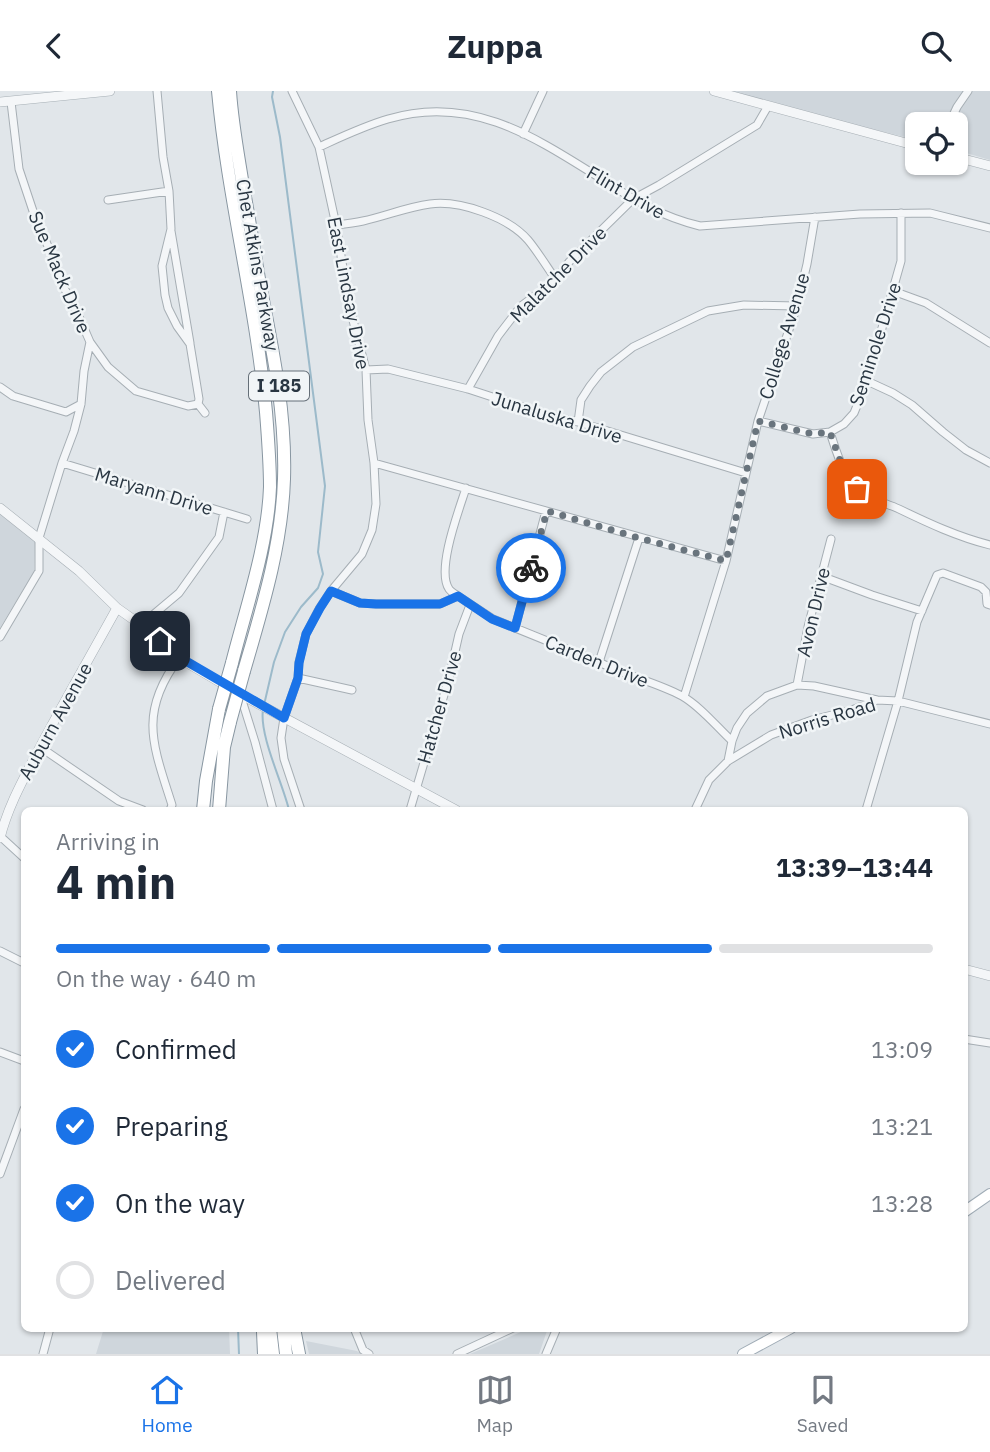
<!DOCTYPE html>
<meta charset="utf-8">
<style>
:root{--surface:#fff;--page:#f2f2f3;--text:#1f2937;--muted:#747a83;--line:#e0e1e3;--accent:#1a73e8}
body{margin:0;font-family:"IBM Plex Sans",sans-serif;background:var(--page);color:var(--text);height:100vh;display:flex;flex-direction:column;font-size:26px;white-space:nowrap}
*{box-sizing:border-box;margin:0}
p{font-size:23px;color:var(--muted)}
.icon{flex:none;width:38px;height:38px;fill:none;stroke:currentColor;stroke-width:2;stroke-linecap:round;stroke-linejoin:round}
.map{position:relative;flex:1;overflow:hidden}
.sheet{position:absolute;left:21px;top:716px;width:947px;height:525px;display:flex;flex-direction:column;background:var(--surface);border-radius:10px;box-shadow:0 2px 5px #0004}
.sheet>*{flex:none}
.tools{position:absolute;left:905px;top:21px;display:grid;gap:14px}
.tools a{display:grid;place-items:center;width:63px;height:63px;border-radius:10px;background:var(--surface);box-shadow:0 2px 5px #0004;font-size:35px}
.pin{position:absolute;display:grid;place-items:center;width:60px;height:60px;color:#fff;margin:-30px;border-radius:14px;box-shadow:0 4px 10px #0006}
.courier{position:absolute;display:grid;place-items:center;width:70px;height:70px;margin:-35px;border:5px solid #1a73e8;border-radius:50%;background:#fff;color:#222;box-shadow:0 2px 9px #0007}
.head em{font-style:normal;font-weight:700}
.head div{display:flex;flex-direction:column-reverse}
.head{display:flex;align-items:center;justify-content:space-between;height:119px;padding:0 35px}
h1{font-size:46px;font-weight:700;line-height:52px}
.bar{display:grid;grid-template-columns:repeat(4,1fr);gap:10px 7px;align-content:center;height:84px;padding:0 35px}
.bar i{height:9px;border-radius:5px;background:var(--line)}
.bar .active{background:var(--accent)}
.bar p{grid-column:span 4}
ol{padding:0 35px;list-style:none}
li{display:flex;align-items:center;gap:21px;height:77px}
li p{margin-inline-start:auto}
li .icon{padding:7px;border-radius:50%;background:var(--accent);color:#fff;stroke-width:4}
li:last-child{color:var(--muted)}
li i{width:38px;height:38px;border:4px solid var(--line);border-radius:50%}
header{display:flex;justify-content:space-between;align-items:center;height:91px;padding:0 35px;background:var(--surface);font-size:32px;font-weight:700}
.dock{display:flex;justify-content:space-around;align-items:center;height:98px;border-top:2px solid var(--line);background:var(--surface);font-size:19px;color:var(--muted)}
.dock a{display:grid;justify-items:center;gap:4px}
.dock .active{color:var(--accent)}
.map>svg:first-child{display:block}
.built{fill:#cfd6dc}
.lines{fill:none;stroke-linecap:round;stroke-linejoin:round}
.stream{stroke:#9cbaca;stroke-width:2}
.minor-casing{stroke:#a6aeb4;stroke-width:9}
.tertiary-casing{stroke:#a6aeb4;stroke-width:10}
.primary-casing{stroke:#a0acb6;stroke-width:12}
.motorway-casing{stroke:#8896a1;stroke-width:14}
.minor{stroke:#f4f6f8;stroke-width:7}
.tertiary{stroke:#f4f6f8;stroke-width:9}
.primary{stroke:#fff;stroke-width:10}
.motorway{stroke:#fff;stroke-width:12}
.motorway-bridge-casing{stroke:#8896a1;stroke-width:14;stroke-linecap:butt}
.motorway-bridge{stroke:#fff;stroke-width:12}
.done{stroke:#69747d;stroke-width:7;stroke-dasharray:0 12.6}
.route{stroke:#1a73e8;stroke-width:9}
.labels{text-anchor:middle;stroke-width:5;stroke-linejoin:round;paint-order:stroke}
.shield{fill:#f1f5f7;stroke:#656f78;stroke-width:2}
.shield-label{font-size:18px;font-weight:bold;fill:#293642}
.street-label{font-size:19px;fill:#293642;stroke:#f1f5f7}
</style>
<header><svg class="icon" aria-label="back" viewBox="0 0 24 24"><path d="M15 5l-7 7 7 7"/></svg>Zuppa<svg class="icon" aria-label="search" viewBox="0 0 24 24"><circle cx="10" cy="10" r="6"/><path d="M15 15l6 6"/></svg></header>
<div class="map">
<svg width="990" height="1263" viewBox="0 0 990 1263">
<rect width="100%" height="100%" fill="#e1e6ea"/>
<path class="built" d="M 725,0 L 990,0 L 990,69 L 956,59 L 956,33 L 917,33 L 917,49 L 774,14 Z
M 0,423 L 35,450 L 34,481 L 0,537 Z
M 104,1237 L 229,1237 L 230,1263 L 96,1263 Z
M 530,1237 L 548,1237 L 539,1263 L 470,1263 Z
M 306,1250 L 357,1260 L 361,1263 L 309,1263 Z"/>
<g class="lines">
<path class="stream" d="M 264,614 L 274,571 L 285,541 L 301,516 L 318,497 L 323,483 L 318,461 L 325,395 L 280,46 L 272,6 L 273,0
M 263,619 C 259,644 283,693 289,719
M 238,1237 L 239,1263"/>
<defs>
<path id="minor" d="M 157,0 L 163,66 L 169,100 L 171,138 L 162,175 L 165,204 L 168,217 L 177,235 L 190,253 L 199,308 L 198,313 L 205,322
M 292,0 L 319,56 L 336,134 L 349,214 L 366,279 L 368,329 L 374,372 L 376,413 L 372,439 L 362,463 L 331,500 L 319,518 L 306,543 L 299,571 L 298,587 L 284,627 L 281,647 L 284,668 L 301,719
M 949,33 L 957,16 L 968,0
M 523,43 L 543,0
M 319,56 C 341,46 364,35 388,28 C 470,3 533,45 600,87 C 632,108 662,126 700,135 L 860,123 L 930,122 L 990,137
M 108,109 L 169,100
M 336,134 C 345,133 354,132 363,130 C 386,125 407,116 430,113 C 460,109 508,126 528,149 C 538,161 547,176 556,189
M 171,140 L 190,252
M 893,200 L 926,212 L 990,252
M 90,251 L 108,276 L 136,300 L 188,315 L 198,313
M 366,279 L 388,278 L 468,298 L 541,322 L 578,331 L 746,382
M 867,290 L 893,302 L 912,314 L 943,341 L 966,359 L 990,372
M 0,296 L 13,305 L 66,321 L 81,313
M 468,298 L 498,245 L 521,215 L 556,189 L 569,171 L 633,108 L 659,94 L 757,34 L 768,15
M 758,330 L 813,343 L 830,341 L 844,333 L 854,322 L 867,290 L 901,170 L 901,122
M 578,331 L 581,309 L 590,295 L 601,281 L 633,256 L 708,220 L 744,214 L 797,215
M 830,341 C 836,360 842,380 855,395 C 866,408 884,411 899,418 C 928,432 958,446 990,454
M 62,372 L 247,428
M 374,372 L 726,470
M 821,485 L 872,504 L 922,520
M 331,500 L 360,512 L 376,513 L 440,513 L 458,505 L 493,528 L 599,571 C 626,585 656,591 682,605 C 700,615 717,636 732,650
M 458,505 C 455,503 451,501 449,498 C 436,479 459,419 466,397
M 141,534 L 179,502 L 219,446 L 224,421
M 515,537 L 546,420
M 0,546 L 39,480 L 39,447 L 62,372 L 74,340 L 81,313 L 84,280 L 90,251 L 74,214 L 64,197 L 55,171 L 35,126 L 19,78 L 11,11
M 599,571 L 639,447
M 298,587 L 352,599
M 797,594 L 808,536 L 831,448
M 240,603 L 255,651 L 273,719
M 684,606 L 726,470 L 758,330 L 797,215 L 807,173 L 815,126
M 40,656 L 119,710 L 143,719
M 728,670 L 732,650 L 737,637 L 747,622 L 767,605 L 797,594 L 814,595 L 877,609
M 170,719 L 172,714 C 153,654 138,622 179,567
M 410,719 L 449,587 L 459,543 L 470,514
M 695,719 L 709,689 L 728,670 L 771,644 L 812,629 L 852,619 L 877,609 L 898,610 L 990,633
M 866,719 L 898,610 L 917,531 L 937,484 L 943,482 L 981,496 L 986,501 L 987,513 L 990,514
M 0,745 L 24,767
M 0,860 L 24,872
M 964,948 L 990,952
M 0,961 L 24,970
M 0,1083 L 24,1018
M 354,1237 L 363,1259 L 369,1263
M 43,1263 L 50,1237
M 457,1263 L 513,1237
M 546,1263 L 557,1237"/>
<path id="tertiary" d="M 714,0 L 917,55
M 0,11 L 110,0
M 956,66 L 990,75
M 0,417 L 79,480 L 117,517 L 141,534 L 179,567 L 240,603 L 456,719
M 0,747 C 8,715 24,687 39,658 C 64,611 91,564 117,517
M 964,878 L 990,885"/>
<path id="primary" d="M 964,1121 L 990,1103
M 743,1263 L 791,1237"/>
<path id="motorway" d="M 218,0 C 228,108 256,213 266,321 C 268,346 270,371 270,396 C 268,453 246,517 232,572
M 230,0 C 232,32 238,63 243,95 C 250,131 255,168 262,204 C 274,265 286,326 284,388 C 282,454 262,518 244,580
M 203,719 L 206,690 L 219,618
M 219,719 L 224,656 L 230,631
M 270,1237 L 273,1263
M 283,1237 L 286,1263
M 294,1237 L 299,1263
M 263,1241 L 264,1263"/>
</defs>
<use href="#minor" class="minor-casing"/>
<use href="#tertiary" class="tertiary-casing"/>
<use href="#primary" class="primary-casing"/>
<use href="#motorway" class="motorway-casing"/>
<use href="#minor" class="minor"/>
<use href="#tertiary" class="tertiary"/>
<use href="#primary" class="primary"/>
<use href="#motorway" class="motorway"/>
<defs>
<path id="motorway-bridge" d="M 219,618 L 232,572
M 230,631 L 244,580"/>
</defs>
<use href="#motorway-bridge" class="motorway-bridge-casing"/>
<use href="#motorway-bridge" class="motorway-bridge"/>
</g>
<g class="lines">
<path class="done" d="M 531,477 L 547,420 L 639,447 L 726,470 L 758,330 L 813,343 L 830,341 L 843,378 L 857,398"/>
<path class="route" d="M 160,550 L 179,566 L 284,627 L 298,587 L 299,572 L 306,543 L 320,517 L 331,500 L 360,512 L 376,513 L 440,513 L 458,505 L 492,528 L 515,537 L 531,477"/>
</g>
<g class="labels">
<rect class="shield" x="249" y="280.5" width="60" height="29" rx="5"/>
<g class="shield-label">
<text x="279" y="301">I 185</text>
</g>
<g class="street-label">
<text transform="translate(626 101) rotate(30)" y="7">Flint Drive</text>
<text transform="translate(258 174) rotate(80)" y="7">Chet Atkins Parkway</text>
<text transform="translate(60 181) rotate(67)" y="7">Sue Mack Drive</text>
<text transform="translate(558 183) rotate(-45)" y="7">Malatche Drive</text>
<text transform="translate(349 202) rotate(79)" y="7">East Lindsay Drive</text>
<text transform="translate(784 245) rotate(-73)" y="7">College Avenue</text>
<text transform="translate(875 253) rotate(-72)" y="7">Seminole Drive</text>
<text transform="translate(557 326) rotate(17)" y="7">Junaluska Drive</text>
<text transform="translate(154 400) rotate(17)" y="7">Maryann Drive</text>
<text transform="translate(813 521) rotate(-77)" y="7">Avon Drive</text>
<text transform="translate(597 570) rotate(22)" y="7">Carden Drive</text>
<text transform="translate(439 616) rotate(-74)" y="7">Hatcher Drive</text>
<text transform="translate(827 627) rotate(-17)" y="7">Norris Road</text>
<text transform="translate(55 630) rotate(-61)" y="7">Auburn Avenue</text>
</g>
</g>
</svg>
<div class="tools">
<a><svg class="icon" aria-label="locate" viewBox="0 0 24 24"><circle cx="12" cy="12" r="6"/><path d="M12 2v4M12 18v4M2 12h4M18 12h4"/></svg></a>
</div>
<div class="pin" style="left:857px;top:398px;background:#ea580c"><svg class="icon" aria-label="bag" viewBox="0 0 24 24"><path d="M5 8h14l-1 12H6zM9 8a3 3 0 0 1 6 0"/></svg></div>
<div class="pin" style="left:160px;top:550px;background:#1f2937"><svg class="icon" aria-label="home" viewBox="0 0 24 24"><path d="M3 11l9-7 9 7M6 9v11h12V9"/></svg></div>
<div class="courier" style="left:531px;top:477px"><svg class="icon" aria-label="bike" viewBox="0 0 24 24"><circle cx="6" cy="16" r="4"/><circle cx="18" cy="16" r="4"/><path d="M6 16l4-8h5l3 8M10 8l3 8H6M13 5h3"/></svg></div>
<section class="sheet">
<div class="head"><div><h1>4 min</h1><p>Arriving in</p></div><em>13:39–13:44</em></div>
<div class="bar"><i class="active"></i><i class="active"></i><i class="active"></i><i></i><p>On the way · 640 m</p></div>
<ol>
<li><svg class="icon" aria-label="check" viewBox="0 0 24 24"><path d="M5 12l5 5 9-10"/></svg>Confirmed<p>13:09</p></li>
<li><svg class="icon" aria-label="check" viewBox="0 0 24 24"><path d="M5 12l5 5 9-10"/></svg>Preparing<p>13:21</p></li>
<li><svg class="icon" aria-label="check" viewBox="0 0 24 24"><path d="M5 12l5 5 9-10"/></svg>On the way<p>13:28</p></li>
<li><i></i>Delivered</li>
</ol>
</section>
</div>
<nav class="dock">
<a class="active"><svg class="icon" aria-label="home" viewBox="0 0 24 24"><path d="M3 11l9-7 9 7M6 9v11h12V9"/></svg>Home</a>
<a><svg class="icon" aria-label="map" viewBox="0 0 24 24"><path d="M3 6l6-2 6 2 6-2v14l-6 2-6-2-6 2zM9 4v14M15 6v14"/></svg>Map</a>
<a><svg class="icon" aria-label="saved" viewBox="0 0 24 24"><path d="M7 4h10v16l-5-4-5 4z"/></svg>Saved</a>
</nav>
